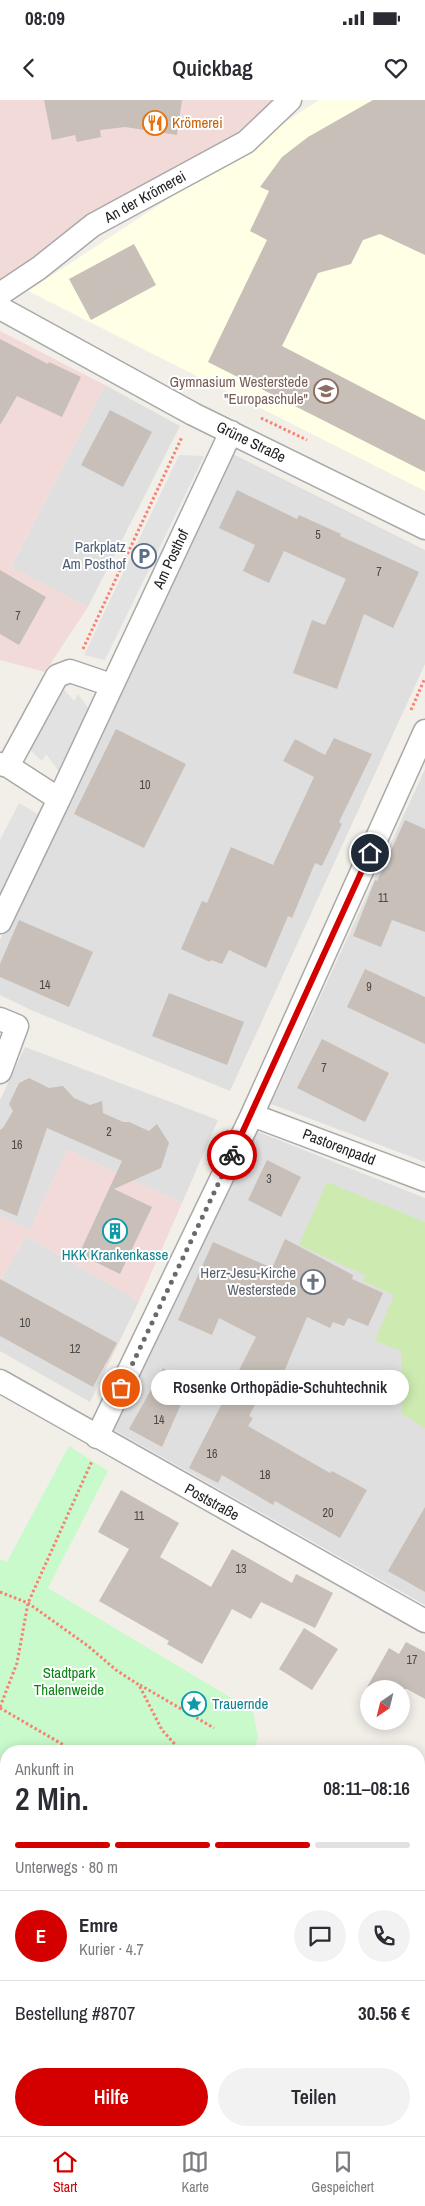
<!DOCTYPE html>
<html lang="de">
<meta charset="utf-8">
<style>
:root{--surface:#fff;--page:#f2f2f3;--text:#2b2b33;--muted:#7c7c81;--line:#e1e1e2;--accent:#d40000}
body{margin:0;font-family:"Archivo Narrow",sans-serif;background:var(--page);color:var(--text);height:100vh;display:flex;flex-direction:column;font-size:19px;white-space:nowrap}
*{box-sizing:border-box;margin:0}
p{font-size:16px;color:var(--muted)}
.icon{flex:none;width:28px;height:28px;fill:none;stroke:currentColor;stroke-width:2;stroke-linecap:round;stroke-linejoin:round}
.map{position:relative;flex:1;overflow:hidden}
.panel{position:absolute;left:0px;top:1645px;width:425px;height:391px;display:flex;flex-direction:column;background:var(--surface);border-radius:20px 20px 0 0;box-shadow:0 2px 12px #0003}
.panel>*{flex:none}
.needle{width:32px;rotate:215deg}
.tools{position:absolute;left:360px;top:1580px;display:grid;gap:10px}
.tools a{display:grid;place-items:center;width:50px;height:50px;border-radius:50%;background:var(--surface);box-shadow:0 2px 12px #0003;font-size:25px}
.pin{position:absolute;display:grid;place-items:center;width:42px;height:42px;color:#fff;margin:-21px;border:2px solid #fff;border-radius:50%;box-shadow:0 1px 5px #0007}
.courier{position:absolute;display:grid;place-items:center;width:50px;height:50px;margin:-25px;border:4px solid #d40000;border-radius:50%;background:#fff;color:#222;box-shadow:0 1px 6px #0007}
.bubble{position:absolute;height:35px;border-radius:18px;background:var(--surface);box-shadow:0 2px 12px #0003;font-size:16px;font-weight:600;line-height:35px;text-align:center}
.headline em{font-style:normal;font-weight:600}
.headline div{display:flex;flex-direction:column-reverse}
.headline{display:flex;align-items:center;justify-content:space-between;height:85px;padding:0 15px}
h1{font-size:32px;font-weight:600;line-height:38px}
.bar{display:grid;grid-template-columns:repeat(4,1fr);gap:8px 5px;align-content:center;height:60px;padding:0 15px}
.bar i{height:6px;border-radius:4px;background:var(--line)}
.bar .active{background:var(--accent)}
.bar p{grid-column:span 4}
.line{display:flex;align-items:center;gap:12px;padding:0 15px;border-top:1px solid var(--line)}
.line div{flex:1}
.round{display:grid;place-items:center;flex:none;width:52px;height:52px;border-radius:26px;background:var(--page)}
.cta{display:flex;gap:10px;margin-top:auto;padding:10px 15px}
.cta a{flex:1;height:58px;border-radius:30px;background:var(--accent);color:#fff;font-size:20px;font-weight:600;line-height:58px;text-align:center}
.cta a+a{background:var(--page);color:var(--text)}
.status{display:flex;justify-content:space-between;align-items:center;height:35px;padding:0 25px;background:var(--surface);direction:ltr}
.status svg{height:14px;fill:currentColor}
header{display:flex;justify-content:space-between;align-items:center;height:65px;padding:0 15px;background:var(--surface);font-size:22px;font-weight:600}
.dock{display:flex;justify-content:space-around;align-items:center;height:70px;border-top:1px solid var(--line);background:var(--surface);font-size:14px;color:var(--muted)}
.dock a{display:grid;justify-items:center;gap:2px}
.dock .active{color:var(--accent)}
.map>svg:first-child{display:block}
.residential{fill:#e0dfdf}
.commercial{fill:#f2dad9}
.education{fill:#ffffe5}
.grass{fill:#cdebb0}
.park{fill:#c8facc}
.parking{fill:#e2e2e2}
.building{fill:#c7bfb8}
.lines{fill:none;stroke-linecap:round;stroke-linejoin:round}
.service-casing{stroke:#a9a9a9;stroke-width:14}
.minor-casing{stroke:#a9a9a9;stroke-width:25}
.tertiary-casing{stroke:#a9a9a9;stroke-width:30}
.path{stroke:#fa8072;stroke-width:3;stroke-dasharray:2.5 2.5;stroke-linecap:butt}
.service{stroke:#fff;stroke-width:11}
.minor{stroke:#fff;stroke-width:22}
.tertiary{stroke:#fff;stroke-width:28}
.done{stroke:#6b6a68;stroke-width:5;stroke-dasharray:0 9}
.route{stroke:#d40000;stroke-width:6}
.labels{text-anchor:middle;stroke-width:4;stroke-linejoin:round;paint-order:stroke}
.number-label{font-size:12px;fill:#4b4948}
.food-label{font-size:15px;fill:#c56008;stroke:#fff;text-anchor:start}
.street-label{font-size:15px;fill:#222;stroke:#fff}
.education-label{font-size:15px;fill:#785e54;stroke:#fff;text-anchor:end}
.service-label{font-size:15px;fill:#4e5e75;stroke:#fff;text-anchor:end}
.culture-label{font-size:15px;fill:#0d838f;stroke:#fff}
.worship-label{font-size:15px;fill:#5b616d;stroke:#fff;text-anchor:end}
.park-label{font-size:15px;fill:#0c8416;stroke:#fff}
</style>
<div class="status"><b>08:09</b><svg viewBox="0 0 49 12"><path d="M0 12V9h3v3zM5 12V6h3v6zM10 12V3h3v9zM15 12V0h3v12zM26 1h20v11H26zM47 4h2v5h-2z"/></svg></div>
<header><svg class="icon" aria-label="back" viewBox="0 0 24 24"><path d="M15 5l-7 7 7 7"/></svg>Quickbag<svg class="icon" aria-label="heart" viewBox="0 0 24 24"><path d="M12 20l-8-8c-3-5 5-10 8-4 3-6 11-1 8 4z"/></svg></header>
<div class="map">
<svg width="425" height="2036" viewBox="0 0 425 2036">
<rect width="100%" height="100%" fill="#f2efe9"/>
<path class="residential" d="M 105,285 L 180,326 L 88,507 L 11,467 Z
M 233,354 L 425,450 L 425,564 L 230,991 L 33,911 L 0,895 L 0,840 Z
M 425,669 L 425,1062 L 271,1004 Z
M 25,947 L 218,1020 L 182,1103 L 67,1050 L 30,1130 L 0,1116 L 0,1000 Z
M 256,1031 L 425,1098 L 425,1505 L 114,1330 Z
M 26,1136 L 139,1201 L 90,1302 L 0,1251 L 0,1181 Z"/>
<path class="commercial" d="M 0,0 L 277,0 L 239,33 L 0,183 Z
M 0,231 L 105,285 L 11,467 L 88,507 L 45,572 L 0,560 Z
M 67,1050 L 182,1103 L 139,1201 L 26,1136 L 0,1181 L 0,1116 L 30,1130 Z
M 0,1657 L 6,1659 L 6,1981 L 0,1979 Z
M 89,2030 L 372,2030 L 364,2036 L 84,2036 Z"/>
<path class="education" d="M 319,0 L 425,0 L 425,391 L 28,191 Z"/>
<path class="grass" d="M 327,1082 L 425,1122 L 425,1328 L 402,1314 L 401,1251 L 375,1241 L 394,1195 L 363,1181 L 365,1175 L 299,1145 Z"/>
<path class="park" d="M 69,1346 L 108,1371 L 48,1488 L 253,1611 L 258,1638 L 254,1651 L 6,1651 L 6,1659 L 0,1657 L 0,1459 L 7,1462 Z"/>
<path class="parking" d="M 179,355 L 204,356 L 105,560 L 84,555 Z
M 61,586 L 74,601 L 78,594 L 93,614 L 60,673 L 46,654 L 42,661 L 27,647 Z
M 19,703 L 41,716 L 0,795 L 0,740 Z
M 6,1676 L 6,1722 L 0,1719 L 0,1677 L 5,1679 Z
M 425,1996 L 425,2036 L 364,2036 L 372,2030 L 419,2030 L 419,1997 Z"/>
<path class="building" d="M 44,0 L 182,0 L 177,35 L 125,27 L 100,30 L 101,37 L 77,42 L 75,35 L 52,40 Z
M 373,0 L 425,0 L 425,155 L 380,134 L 363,140 L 351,164 L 318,173 L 282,246 L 425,320 L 425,372 L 208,262 L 267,140 L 250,131 L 269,91 L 260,87 L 282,57 L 308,37 Z
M 134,144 L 156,185 L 91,220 L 69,179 Z
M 0,239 L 48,264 L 49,262 L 81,277 L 62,317 L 17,296 L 0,325 Z
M 110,310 L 152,332 L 123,387 L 81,365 Z
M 237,390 L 297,419 L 299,415 L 341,434 L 340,436 L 419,472 L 393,528 L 364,514 L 337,589 L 293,573 L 312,520 L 325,525 L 346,479 L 284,451 L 269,483 L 243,471 L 255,445 L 219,428 Z
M 0,470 L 46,497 L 19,545 L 0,534 Z
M 116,629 L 186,664 L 144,748 L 74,714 Z
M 334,638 L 372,654 L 339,722 L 342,724 L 322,766 L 315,763 L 292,818 L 288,816 L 266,868 L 229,850 L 222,864 L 211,860 L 210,862 L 181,849 L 202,801 L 207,803 L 231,747 L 273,765 L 314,677 L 283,661 L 295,639 L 325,655 Z
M 405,720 L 425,729 L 425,832 L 392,820 L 381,847 L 353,836 L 375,780 L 377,781 Z
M 19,820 L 93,852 L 69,907 L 0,877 L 0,864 Z
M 365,869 L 425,897 L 425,944 L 347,907 Z
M 169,893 L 244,922 L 227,965 L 152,936 Z
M 322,939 L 389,973 L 365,1022 L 297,988 Z
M 29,978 L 49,988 L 63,986 L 74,998 L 90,1005 L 102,1001 L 103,1013 L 123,1022 L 129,1022 L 149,1031 L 157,1024 L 169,1043 L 161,1068 L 114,1089 L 152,1107 L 120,1174 L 79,1154 L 122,1061 L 47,1028 L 17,1116 L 0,1109 L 0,1030 L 3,1028 L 13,1011 L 9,1004 L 19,983 Z
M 267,1060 L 301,1077 L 281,1117 L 248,1100 Z
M 285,1139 L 353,1175 L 352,1179 L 383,1193 L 368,1226 L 348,1218 L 344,1226 L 333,1222 L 330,1228 L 307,1217 L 281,1279 L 271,1274 L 249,1316 L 253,1318 L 248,1326 L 330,1373 L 332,1371 L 367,1390 L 340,1438 L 275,1401 L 273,1405 L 222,1375 L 218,1383 L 189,1368 L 256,1237 L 219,1218 L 212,1235 L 178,1220 L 213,1142 L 272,1168 Z
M 0,1179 L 117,1243 L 93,1287 L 0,1236 Z
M 163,1268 L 190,1284 L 162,1347 L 129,1329 Z
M 121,1390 L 179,1423 L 160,1457 L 211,1487 L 232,1449 L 292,1483 L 296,1474 L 333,1493 L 315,1528 L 261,1502 L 251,1519 L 232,1509 L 202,1564 L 167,1544 L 169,1541 L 99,1501 L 129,1449 L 98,1432 Z
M 425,1407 L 425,1492 L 388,1471 Z
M 304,1528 L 338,1549 L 312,1590 L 279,1569 Z
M 406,1542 L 425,1552 L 425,1599 L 407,1589 L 366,1589 L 389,1548 L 399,1554 Z"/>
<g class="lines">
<defs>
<path id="service" d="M 0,1857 L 6,1838"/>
<path id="minor" d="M 0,194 L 39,168 L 93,125 L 246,42 L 290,0
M 0,208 L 193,314 L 425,428
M 0,664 L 8,666 L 59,699 L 231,332
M 8,666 L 57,576 L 70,571 L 111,585
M 0,822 L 59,699
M 0,919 L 17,926 L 0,972
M 252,1015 L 425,1080
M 0,1281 L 425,1521
M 97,1337 L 252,1015 L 425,631
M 0,2007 L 6,2010"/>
<path id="tertiary" d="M 419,1798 L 425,1796
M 40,2036 L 45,2030"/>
</defs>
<use href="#service" class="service-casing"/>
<use href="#minor" class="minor-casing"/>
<use href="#tertiary" class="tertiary-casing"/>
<path class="path" d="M 261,318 L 307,340
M 83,549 L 182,337
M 411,610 L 425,578
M 0,1492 L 28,1503 L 88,1546 L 116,1570 L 139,1585 L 162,1630 L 181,1651
M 140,1585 L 214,1628
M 0,1607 L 17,1563 L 28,1503 L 92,1361
M 0,1608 L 74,1651"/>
<use href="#service" class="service"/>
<use href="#minor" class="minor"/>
<use href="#tertiary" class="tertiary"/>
</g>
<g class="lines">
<path class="done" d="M 121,1288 L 232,1055"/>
<path class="route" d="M 232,1055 L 370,753"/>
</g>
<defs>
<symbol id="restaurant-ring" viewBox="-11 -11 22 22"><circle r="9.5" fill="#fff" stroke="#e8710a" stroke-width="1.5"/><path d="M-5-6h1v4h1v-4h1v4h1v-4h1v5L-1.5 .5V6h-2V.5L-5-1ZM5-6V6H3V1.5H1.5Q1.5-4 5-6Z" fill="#e8710a"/></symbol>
<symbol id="school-ring" viewBox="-11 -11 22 22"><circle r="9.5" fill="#fff" stroke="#8d6e63" stroke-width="1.5"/><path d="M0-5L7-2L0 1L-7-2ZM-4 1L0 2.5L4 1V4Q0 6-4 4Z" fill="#8d6e63"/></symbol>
<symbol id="parking-ring" viewBox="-11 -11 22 22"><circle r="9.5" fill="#fff" stroke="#5c6f8a" stroke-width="1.5"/><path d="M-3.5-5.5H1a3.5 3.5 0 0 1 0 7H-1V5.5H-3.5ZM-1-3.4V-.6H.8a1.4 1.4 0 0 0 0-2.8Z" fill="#5c6f8a"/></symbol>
<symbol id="building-ring" viewBox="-11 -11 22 22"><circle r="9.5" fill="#fff" stroke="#0f9aa8" stroke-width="1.5"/><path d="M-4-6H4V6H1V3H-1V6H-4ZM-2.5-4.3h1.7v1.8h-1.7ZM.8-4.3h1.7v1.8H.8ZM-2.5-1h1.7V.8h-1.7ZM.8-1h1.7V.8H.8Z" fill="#0f9aa8"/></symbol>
<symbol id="church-ring" viewBox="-11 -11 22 22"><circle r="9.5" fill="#fff" stroke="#6b7280" stroke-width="1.5"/><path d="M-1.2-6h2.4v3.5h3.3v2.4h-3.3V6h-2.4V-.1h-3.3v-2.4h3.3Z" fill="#6b7280"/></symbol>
<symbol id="sight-ring" viewBox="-11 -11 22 22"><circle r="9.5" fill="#fff" stroke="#0f9aa8" stroke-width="1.5"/><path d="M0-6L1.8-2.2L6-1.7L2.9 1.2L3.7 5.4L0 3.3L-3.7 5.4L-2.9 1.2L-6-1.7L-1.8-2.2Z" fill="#0f9aa8"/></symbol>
</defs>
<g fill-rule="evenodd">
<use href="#restaurant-ring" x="141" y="9" width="28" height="28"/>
<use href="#school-ring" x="312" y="277" width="28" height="28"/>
<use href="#parking-ring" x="130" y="442" width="28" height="28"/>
<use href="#building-ring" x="101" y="1117" width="28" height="28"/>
<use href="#church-ring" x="299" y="1168" width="28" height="28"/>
<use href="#sight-ring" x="180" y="1590" width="28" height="28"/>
</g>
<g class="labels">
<g class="number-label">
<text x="318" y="439">5</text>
<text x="379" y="476">7</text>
<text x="18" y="520">7</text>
<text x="145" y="689">10</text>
<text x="383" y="802">11</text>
<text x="45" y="889">14</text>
<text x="369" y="891">9</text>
<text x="324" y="972">7</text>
<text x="109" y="1036">2</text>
<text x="17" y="1049">16</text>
<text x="269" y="1083">3</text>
<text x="25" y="1227">10</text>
<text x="75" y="1253">12</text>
<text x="159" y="1324">14</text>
<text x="212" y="1358">16</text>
<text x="265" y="1379">18</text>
<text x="328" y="1417">20</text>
<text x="139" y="1420">11</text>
<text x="241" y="1473">13</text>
<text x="412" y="1564">17</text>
</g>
<g class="food-label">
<text x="172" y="28">Krömerei</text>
</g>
<g class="street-label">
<text transform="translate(145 97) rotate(-29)" y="5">An der Krömerei</text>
<text transform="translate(251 342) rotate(26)" y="5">Grüne Straße</text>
<text transform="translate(171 459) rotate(-65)" y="5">Am Posthof</text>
<text transform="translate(339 1047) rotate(21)" y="5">Pastorenpadd</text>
<text transform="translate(212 1402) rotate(29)" y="5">Poststraße</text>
</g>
<g class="education-label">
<text x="308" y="287">Gymnasium Westerstede<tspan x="308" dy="17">"Europaschule"</tspan></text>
</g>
<g class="service-label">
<text x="126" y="452">Parkplatz<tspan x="126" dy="17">Am Posthof</tspan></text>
</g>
<g class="culture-label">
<text x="115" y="1160">HKK Krankenkasse</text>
<text x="212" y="1609" text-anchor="start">Trauernde</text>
</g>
<g class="worship-label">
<text x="296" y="1178">Herz-Jesu-Kirche<tspan x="296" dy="17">Westerstede</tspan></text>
</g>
<g class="park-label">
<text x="69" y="1578">Stadtpark<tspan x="69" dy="17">Thalenweide</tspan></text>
</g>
</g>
</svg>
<div class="tools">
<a><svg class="needle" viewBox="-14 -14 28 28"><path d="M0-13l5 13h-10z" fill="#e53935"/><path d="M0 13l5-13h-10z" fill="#7c7c81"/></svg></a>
</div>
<div class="pin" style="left:121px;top:1288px;background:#ea580c"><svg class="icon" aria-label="bag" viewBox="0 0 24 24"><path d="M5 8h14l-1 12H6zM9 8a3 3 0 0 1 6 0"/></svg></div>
<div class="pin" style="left:370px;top:753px;background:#1f2937"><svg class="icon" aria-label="home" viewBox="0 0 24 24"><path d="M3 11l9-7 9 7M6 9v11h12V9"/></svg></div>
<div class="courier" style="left:232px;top:1055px"><svg class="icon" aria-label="bike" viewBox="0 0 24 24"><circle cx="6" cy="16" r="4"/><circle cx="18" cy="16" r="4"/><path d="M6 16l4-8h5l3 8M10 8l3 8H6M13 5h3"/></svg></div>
<div class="bubble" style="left:151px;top:1270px;width:258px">Rosenke Orthopädie-Schuhtechnik</div>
<section class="panel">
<div class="headline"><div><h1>2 Min.</h1><p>Ankunft in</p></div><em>08:11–08:16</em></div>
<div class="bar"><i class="active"></i><i class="active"></i><i class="active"></i><i></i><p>Unterwegs · 80 m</p></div>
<div class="line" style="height:90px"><b class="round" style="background:var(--accent);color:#fff">E</b><div><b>Emre</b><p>Kurier · 4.7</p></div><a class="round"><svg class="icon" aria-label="chat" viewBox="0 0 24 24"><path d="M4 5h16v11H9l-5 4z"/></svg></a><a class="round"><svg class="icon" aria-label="phone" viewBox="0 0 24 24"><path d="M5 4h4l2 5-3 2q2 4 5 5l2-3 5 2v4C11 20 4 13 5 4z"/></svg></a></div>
<div class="line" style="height:65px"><div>Bestellung #8707</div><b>30.56 €</b></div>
<div class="cta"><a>Hilfe</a><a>Teilen</a></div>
</section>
</div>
<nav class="dock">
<a class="active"><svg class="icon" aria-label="home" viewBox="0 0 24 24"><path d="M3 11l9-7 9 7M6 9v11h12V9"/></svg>Start</a>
<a><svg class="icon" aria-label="map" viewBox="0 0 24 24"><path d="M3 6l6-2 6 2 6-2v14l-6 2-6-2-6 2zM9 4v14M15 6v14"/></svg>Karte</a>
<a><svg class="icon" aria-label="saved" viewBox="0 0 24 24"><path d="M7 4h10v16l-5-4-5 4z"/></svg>Gespeichert</a>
</nav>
